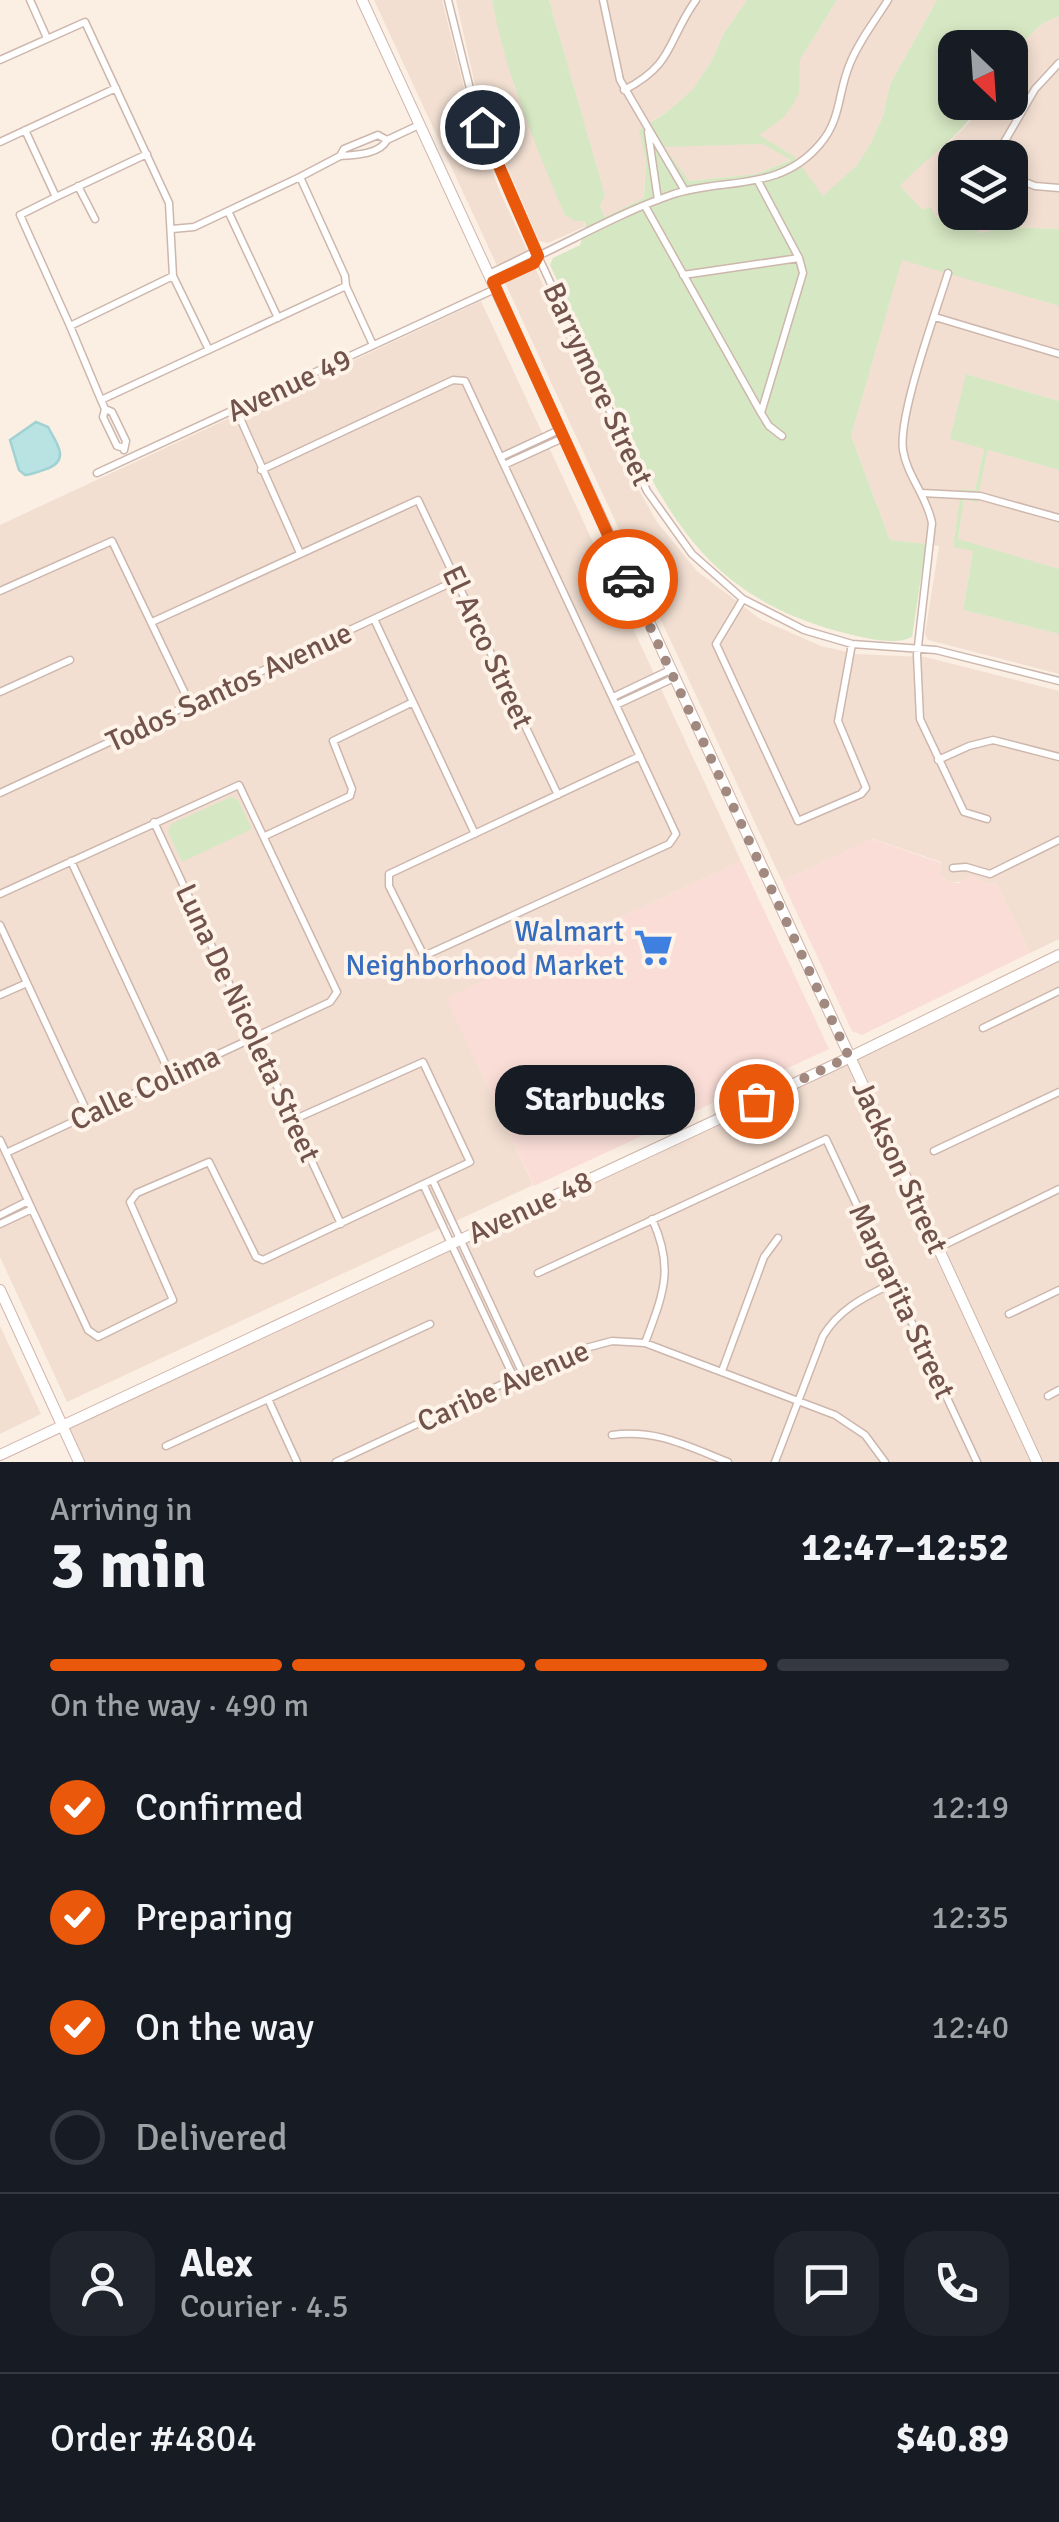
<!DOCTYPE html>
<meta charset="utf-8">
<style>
:root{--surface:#171b24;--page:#20242c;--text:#f1f3f6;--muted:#9ea1a6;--line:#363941;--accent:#ea580c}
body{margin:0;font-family:Signika,sans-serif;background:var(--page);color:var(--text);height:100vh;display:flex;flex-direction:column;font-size:38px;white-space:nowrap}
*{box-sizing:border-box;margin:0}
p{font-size:32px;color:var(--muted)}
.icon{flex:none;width:55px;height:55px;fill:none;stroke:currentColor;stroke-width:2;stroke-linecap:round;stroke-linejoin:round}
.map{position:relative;height:1462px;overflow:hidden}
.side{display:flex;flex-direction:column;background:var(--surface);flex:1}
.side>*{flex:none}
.needle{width:65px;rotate:155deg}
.fabs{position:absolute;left:938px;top:30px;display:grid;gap:20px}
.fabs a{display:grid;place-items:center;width:90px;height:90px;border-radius:20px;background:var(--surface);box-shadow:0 5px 15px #0003;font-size:50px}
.pin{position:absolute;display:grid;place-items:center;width:85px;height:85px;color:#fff;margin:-42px;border:5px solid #fff;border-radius:50%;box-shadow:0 2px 10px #0007}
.courier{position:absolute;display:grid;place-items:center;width:100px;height:100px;margin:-50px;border:8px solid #ea580c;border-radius:50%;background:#fff;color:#222;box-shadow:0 2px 12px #0007}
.bubble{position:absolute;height:70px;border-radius:30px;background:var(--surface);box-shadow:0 5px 15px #0003;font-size:32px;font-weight:700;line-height:70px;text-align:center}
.overview em{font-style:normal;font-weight:700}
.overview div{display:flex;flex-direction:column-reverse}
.overview{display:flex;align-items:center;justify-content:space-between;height:170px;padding:0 50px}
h1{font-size:65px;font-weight:700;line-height:75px}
.bar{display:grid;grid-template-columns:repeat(4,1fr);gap:15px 10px;align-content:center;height:120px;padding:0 50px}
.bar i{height:12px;border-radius:8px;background:var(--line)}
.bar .active{background:var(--accent)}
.bar p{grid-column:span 4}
.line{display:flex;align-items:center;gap:25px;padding:0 50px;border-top:2px solid var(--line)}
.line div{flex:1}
.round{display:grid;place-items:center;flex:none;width:105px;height:105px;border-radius:30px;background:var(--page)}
ol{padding:0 50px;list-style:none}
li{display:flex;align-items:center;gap:30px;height:110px}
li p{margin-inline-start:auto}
li .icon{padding:10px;border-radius:50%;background:var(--accent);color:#fff;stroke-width:4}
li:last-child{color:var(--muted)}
li i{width:55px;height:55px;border:5px solid var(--line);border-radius:50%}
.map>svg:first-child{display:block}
.residential{fill:#f2dfd2}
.commercial{fill:#faddd7}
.green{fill:#d6e7c3;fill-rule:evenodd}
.water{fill:#b9e2e3;stroke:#a0d2d4;stroke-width:2.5}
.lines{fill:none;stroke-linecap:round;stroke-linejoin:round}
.street-casing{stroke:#cdb7ad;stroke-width:9}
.secondary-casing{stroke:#d0b6ab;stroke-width:12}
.street{stroke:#fff;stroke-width:6}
.secondary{stroke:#fff;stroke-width:10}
.done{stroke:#a18980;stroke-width:10;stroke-dasharray:0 18}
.route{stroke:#ea580c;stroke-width:12}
.labels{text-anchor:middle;stroke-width:8;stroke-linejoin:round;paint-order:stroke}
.street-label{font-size:30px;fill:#71534b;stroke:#fef3e9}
.shop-label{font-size:30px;fill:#366cbe;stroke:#fef3e9;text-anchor:end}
</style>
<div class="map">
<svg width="1059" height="1462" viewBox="0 0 1059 1462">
<rect width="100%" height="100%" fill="#fbeee3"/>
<path class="residential" d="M 374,0 L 442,0 L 471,115 L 500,192 L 636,485 L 657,522 L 697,571 L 760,619 L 821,646 L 856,654 L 925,657 L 1059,691 L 1059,939 L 1030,953 L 996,883 L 986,884 L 978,879 L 950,883 L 940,874 L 941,862 L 873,839 L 782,881 Z
M 456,0 L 492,0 L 515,89 L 586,226 L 548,243 L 539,241 L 488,121 L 475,85 Z
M 549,0 L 747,0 L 724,33 L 711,62 L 693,89 L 667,112 L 640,129 L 646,160 L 644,198 L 605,217 L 600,206 L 605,195 Z
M 837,0 L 937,0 L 890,84 L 883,116 L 871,143 L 857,165 L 823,197 L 795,157 L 758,135 L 783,118 L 799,76 L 800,60 Z
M 1059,16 L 1059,229 L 1007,227 L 980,233 L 960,213 L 1010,212 L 1010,158 L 955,158 L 957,213 L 954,217 L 942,220 L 923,210 L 899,186 L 922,161 L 946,145 L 970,122 L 980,103 L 1010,102 L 1010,54 L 1042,24 Z
M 763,144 L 792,159 L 756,174 L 688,181 L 663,146 Z
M 902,259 L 1059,306 L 1059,401 L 966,374 L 984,449 L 975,490 L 961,489 L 953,547 L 973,550 L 963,610 L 1059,634 L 1059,674 L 928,640 L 925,634 L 939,546 L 890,540 L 851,436 Z
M 481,301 L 741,861 L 447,998 L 533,1185 L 67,1402 L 0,1257 L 0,525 Z
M 988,450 L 1059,470 L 1059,569 L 958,540 L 964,500 L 977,501 Z
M 1059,955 L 1059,1462 L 80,1462 L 63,1426 Z
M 0,1326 L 41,1414 L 0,1434 Z"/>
<path class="commercial" d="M 872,839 L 941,863 L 940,874 L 950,883 L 959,883 L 970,875 L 986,884 L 996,883 L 1030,953 L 862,1035 L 852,1031 L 782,881 Z
M 741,861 L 829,1049 L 534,1186 L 446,998 Z"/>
<path class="green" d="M 492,0 L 549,0 L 605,195 L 600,206 L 605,217 L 644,198 L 646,160 L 639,130 L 667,112 L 693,89 L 711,62 L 724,33 L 747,0 L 837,0 L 800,60 L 799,93 L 792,106 L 783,118 L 759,135 L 795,157 L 823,196 L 857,165 L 871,143 L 883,116 L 890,84 L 937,0 L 1059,0 L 1059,16 L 1042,24 L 1010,54 L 1010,48 L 955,48 L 955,102 L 980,103 C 961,138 926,157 900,186 L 923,210 L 931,207 L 936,217 L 942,220 L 960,213 L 980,233 L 1007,227 L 1059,229 L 1059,306 L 902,260 L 851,436 L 890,540 L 926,544 L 912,637 C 893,647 857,636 837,631 C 711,596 670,522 618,412 C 596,363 573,314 550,265 L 553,258 L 580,245 L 586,225 L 584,221 L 575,221 L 565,215 C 535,145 506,75 492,0 ZM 763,144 L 791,160 L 756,174 L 689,181 L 664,147 Z
M 966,374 L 1059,401 L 1059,470 L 988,450 L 977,502 L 964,500 L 958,539 L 1059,569 L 1059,634 L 963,610 L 973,551 L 953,547 L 961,489 L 975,490 L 984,449 L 950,439 Z
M 231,797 L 238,800 L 252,829 L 182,862 L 168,832 L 171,824 Z"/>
<path class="water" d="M 36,422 L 48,427 C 56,442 70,459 49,468 C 40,471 34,474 25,475 L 19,470 L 10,440 Z"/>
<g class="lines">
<defs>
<path id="street" d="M 30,0 L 47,38
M 448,0 L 475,109 L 511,198 L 647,491 L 692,554 L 743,599 L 804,630 L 852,644 L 936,650 L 1059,681
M 603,0 L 620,80 L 685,191
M 0,60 L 85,22 L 169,203 L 173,276
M 624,90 C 675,64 667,40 696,0
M 25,130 L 56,197 L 147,154
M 648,132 L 658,200
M 0,142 L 116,88
M 341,156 C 356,155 380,154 387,140 L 419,125
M 995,158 L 1035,89 L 1059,63
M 1010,176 L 1035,186 L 1059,188
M 300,177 L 340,156 L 344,149 L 378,135 L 387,140
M 758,181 L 799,258 L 803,273 L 761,413
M 78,186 L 95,219
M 56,197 L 20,215 L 70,326
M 645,206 L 761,413 L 769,426 L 782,436
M 945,207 L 955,197
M 172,229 L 194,227 L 228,211
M 948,273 C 936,312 898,415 903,450 C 907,476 927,496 932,523 L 917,655 L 920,719 L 964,812 L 987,819
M 489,274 L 530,254 L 537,256
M 683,275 L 799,258
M 493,283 L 534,263 L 538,256 C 582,235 625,211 671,195 C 723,177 779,193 820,144 C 841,120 838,93 849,66 C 858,42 875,21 888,0
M 935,317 L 1059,354
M 278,318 L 228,211 L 300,177 L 345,276 L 346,286
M 101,400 L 70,326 L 173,276 L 209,350
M 105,409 L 112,412 L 126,441 L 124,450
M 236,409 L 300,553
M 124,448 L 117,446 L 103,417 L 105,409 L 101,400 L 346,286 L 373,345
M 501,457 L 559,430
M 504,465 L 563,438
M 261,470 L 453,380 L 465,381 L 676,834 L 669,844 L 424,956 L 389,886 L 389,874 L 640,756
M 97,473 L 495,289
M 922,493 L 980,496 L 1059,518
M 0,591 L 112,541 L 190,704
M 743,599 L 716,644 L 798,821 L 861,794 L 866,788 L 838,721 L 852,644
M 374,619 L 475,834
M 152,622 L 418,500 L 558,795
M 0,692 L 70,660
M 613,697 L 670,670
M 616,705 L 674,678
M 938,760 L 969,746 L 993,740 L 1059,757
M 0,793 L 457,580
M 154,822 L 341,1224
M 265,836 L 350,796 L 352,789 L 333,741 L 413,702
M 71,861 L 171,1076
M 953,868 L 966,867 L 990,874 L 1059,840
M 0,894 L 239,785 L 337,992 L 330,1002 L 6,1153
M 0,925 L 88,1114
M 0,995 L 27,983
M 983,1028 L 1059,991
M 0,1140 L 88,1330 L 98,1337 L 173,1300 L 130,1202 L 137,1193 L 209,1162 L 256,1257 L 263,1260 L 470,1162 L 423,1062 L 293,1120
M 934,1151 L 1059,1092
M 433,1181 L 523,1374
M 424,1186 L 514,1378
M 0,1215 L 28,1201
M 0,1224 L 32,1209
M 938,1248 L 1059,1189
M 538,1273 L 826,1139 L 977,1462
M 1009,1314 L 1059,1290
M 645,1343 C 663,1294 675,1269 652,1219
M 722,1371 L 764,1257 L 778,1238
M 1048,1396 L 1059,1390
M 268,1399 L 297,1462
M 612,1435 C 656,1429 687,1446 728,1462
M 166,1446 L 430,1324
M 336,1462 L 571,1352 L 612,1341 L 645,1343 L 835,1415 L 865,1435 L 885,1462
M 775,1462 L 823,1336 C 840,1308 865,1297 893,1283"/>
<path id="secondary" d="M 362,0 L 1037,1462
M 0,1290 L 79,1462
M 0,1455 L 834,1065 L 1059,955"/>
</defs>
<use href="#street" class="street-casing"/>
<use href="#secondary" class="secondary-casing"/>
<use href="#street" class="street"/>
<use href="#secondary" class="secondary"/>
</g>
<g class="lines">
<path class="done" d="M 628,579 L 849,1057 L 756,1101"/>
<path class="route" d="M 482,127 L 538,256 L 534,263 L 493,282 L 628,579"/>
</g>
<defs>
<symbol id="supermarket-bare" viewBox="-9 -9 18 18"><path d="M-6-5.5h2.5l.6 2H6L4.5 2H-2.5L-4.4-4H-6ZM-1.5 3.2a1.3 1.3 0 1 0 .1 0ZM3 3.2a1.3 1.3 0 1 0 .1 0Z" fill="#3f7fe0" stroke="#fef3e9" stroke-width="2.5" paint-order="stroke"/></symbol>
</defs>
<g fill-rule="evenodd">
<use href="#supermarket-bare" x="626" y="920" width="55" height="55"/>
</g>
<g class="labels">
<g class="street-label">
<text transform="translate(598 384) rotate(65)" y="10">Barrymore Street</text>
<text transform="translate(289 385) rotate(-25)" y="10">Avenue 49</text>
<text transform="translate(488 647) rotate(65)" y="10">El Arco Street</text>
<text transform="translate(229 687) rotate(-25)" y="10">Todos Santos Avenue</text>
<text transform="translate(248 1023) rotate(65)" y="10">Luna De Nicoleta Street</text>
<text transform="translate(145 1088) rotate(-25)" y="10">Calle Colima</text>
<text transform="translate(900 1167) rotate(65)" y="10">Jackson Street</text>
<text transform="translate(530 1207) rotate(-25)" y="10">Avenue 48</text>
<text transform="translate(902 1301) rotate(65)" y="10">Margarita Street</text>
<text transform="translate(503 1386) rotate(-24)" y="10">Caribe Avenue</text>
</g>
<g class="shop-label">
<text x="624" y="941">Walmart<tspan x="624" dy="34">Neighborhood Market</tspan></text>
</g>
</g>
</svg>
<div class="fabs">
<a><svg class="needle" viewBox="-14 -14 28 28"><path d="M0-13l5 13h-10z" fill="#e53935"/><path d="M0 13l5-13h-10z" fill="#9ea1a6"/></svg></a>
<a><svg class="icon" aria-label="layers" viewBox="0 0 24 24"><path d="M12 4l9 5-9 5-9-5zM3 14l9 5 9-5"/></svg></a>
</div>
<div class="pin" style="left:756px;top:1101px;background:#ea580c"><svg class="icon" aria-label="bag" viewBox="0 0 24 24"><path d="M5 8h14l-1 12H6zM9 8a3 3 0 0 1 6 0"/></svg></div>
<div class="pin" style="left:482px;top:127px;background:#1f2937"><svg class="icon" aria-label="home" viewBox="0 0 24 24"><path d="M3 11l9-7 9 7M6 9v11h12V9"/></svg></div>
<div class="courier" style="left:628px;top:579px"><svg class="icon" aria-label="car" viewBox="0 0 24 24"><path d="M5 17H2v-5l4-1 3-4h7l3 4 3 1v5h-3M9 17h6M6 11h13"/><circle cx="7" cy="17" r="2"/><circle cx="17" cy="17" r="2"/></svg></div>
<div class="bubble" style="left:495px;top:1065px;width:200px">Starbucks</div>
</div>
<section class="side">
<div class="overview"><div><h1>3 min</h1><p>Arriving in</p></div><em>12:47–12:52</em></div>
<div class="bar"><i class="active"></i><i class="active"></i><i class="active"></i><i></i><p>On the way · 490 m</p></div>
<ol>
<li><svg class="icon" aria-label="check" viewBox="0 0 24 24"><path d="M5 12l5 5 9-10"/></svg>Confirmed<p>12:19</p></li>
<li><svg class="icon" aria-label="check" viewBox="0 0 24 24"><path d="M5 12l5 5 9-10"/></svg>Preparing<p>12:35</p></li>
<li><svg class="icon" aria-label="check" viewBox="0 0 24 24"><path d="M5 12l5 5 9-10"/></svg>On the way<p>12:40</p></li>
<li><i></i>Delivered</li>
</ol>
<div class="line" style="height:180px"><a class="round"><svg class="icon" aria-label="person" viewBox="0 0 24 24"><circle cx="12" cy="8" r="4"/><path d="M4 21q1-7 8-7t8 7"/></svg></a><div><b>Alex</b><p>Courier · 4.5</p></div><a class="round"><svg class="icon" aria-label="chat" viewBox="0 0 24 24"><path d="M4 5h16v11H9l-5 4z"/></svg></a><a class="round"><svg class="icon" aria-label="phone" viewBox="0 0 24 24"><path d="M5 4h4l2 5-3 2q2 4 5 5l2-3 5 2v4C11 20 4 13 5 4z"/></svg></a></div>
<div class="line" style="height:130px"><div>Order #4804</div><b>$40.89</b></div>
</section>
